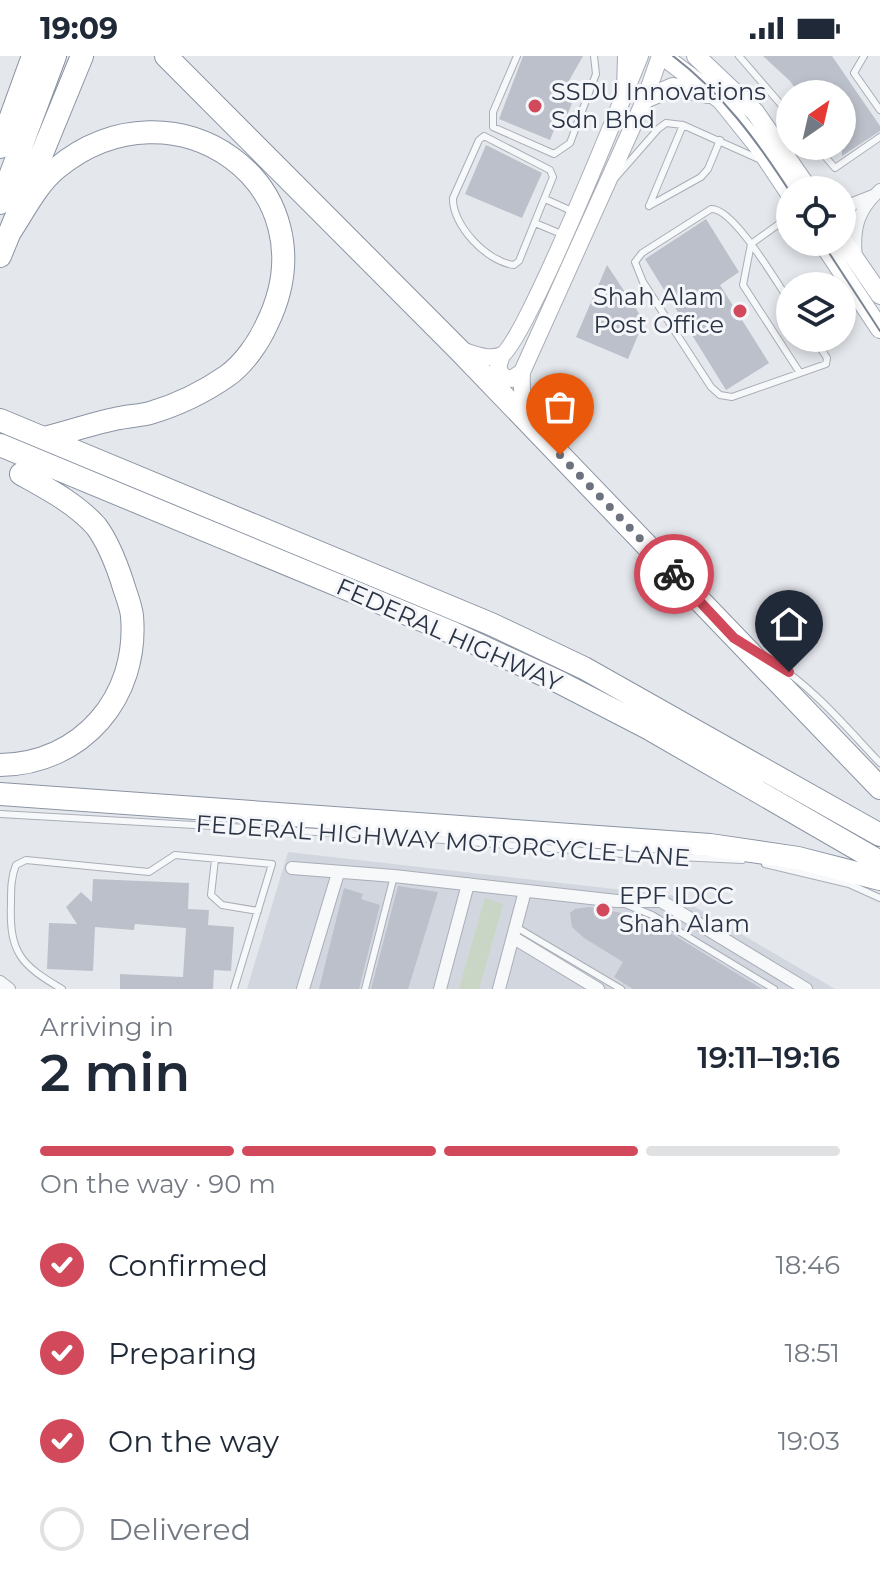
<!DOCTYPE html>
<meta charset="utf-8">
<style>
:root{--surface:#fff;--page:#f2f2f3;--text:#1f2937;--muted:#747a83;--line:#e0e1e3;--accent:#d1495b}
body{margin:0;font-family:Montserrat,sans-serif;background:var(--page);color:var(--text);height:100vh;display:flex;flex-direction:column;font-size:30px;white-space:nowrap}
*{box-sizing:border-box;margin:0}
p{font-size:26px;color:var(--muted)}
.icon{flex:none;width:44px;height:44px;fill:none;stroke:currentColor;stroke-width:2;stroke-linecap:round;stroke-linejoin:round}
.map{position:relative;height:933px;overflow:hidden}
.sheet{display:flex;flex-direction:column;background:var(--surface);flex:1}
.sheet>*{flex:none}
.needle{width:52px;rotate:34deg}
.tools{position:absolute;left:776px;top:24px;display:grid;gap:16px}
.tools a{display:grid;place-items:center;width:80px;height:80px;border-radius:50%;background:var(--surface);box-shadow:0 4px 12px #0003;font-size:40px}
.pin{position:absolute;display:grid;place-items:center;width:68px;height:68px;color:#fff;margin:-82px -34px;border-radius:50% 50% 50% 0;rotate:-45deg;box-shadow:0 0 8px #0007}
.pin .icon{rotate:45deg}
.courier{position:absolute;display:grid;place-items:center;width:80px;height:80px;margin:-40px;border:6px solid #d1495b;border-radius:50%;background:#fff;color:#222;box-shadow:0 2px 10px #0007}
.summary em{font-style:normal;font-weight:600}
.summary div{display:flex;flex-direction:column-reverse}
.summary{display:flex;align-items:center;justify-content:space-between;height:136px;padding:0 40px}
h1{font-size:52px;font-weight:600;line-height:60px}
.bar{display:grid;grid-template-columns:repeat(4,1fr);gap:12px 8px;align-content:center;height:96px;padding:0 40px}
.bar i{height:10px;border-radius:6px;background:var(--line)}
.bar .on{background:var(--accent)}
.bar p{grid-column:span 4}
ol{padding:0 40px;list-style:none}
li{display:flex;align-items:center;gap:24px;height:88px}
li p{margin-inline-start:auto}
li .icon{padding:8px;border-radius:50%;background:var(--accent);color:#fff;stroke-width:4}
li:last-child{color:var(--muted)}
li i{width:44px;height:44px;border:4px solid var(--line);border-radius:50%}
.status{display:flex;justify-content:space-between;align-items:center;height:56px;padding:0 40px;background:var(--surface);direction:ltr}
.status svg{height:22px;fill:currentColor}
.map>svg:first-child{display:block}
.built{fill:#d2d6de}
.green{fill:#c9d6c5}
.building{fill:#bbc0ca}
.lines{fill:none;stroke-linecap:round;stroke-linejoin:round}
.lane-casing{stroke:#a9aeb7;stroke-width:8}
.street-casing{stroke:#a9aeb7;stroke-width:14}
.secondary-casing{stroke:#a9aeb7;stroke-width:18}
.primary-casing{stroke:#a3abb8;stroke-width:20}
.highway-casing{stroke:#8b94a3;stroke-width:24}
.lane{stroke:#f7f8fa;stroke-width:6}
.street{stroke:#f7f8fa;stroke-width:12}
.secondary{stroke:#fff;stroke-width:16}
.primary{stroke:#fff;stroke-width:18}
.highway{stroke:#fff;stroke-width:22}
.tram{stroke:#7d8696;stroke-width:2}
.done{stroke:#6c737f;stroke-width:8;stroke-dasharray:0 14.4}
.route{stroke:#d1495b;stroke-width:10}
.poi-dot{fill:#d1495b;stroke:#f4f6f9;stroke-width:3}
.labels{text-anchor:middle;stroke-width:6;stroke-linejoin:round;paint-order:stroke}
.poi-label{font-size:24px;fill:#2b3445;stroke:#f4f6f9;text-anchor:start}
.street-label{font-size:24px;fill:#2b3445;stroke:#f4f6f9}
</style>
<div class="status"><b>19:09</b><svg viewBox="0 0 49 12"><path d="M0 12V9h3v3zM5 12V6h3v6zM10 12V3h3v9zM15 12V0h3v12zM26 1h20v11H26zM47 4h2v5h-2z"/></svg></div>
<div class="map">
<svg width="880" height="933" viewBox="0 0 880 933">
<rect width="100%" height="100%" fill="#e4e7ec"/>
<path class="built" d="M 288,796 L 676,840 L 835,933 L 247,933 Z"/>
<path class="green" d="M 485,842 L 503,848 L 479,933 L 459,933 Z"/>
<path class="building" d="M 523,0 L 583,0 L 562,37 L 574,42 L 562,72 L 556,69 L 550,84 L 499,63 Z
M 763,0 L 832,0 L 880,70 L 880,75 L 842,100 L 842,38 L 799,38 L 790,25 Z
M 486,89 L 542,117 L 522,162 L 465,138 Z
M 706,163 L 739,216 L 720,229 L 769,307 L 726,334 L 645,203 Z
M 607,209 L 644,265 L 628,303 L 576,281 Z
M 93,823 L 189,827 L 188,853 L 209,854 L 208,869 L 234,871 L 231,915 L 214,914 L 213,933 L 120,933 L 120,918 L 183,921 L 186,872 L 135,868 L 134,874 L 95,871 L 93,915 L 47,913 L 49,867 L 77,868 L 66,851 L 81,836 L 92,846 Z
M 398,830 L 438,836 L 408,933 L 371,933 Z
M 344,832 L 363,838 L 361,843 L 380,849 L 359,933 L 319,933 Z
M 589,851 L 638,860 L 649,864 L 762,933 L 633,933 L 614,921 L 623,906 L 584,882 L 572,871 L 570,857 L 575,853 Z"/>
<g class="lines">
<defs>
<path id="lane" d="M 517,0 L 493,56 L 493,71 L 554,98 L 570,87 L 596,18 L 594,0
M 739,0 L 790,59
M 864,0 L 854,17 L 880,54
M 484,80 L 550,114 L 553,121 L 519,205 L 514,209 C 487,206 452,169 453,142 L 479,84 Z
M 816,90 L 835,112 L 880,81
M 616,121 L 658,73 L 666,67 L 683,69 L 761,104
M 545,143 L 574,156
M 649,150 L 701,121 L 708,113 L 720,84
M 649,150 L 683,69
M 790,160 L 751,188 L 743,229 L 800,317
M 535,167 L 564,179
M 790,246 C 777,227 733,151 711,153 L 642,197 L 635,206 L 643,226 L 711,331 L 720,339 L 732,341 L 826,308 L 827,302 L 814,282
M 771,605 C 813,631 846,671 880,707
M 0,758 L 405,781 L 636,799 L 742,804
M 215,803 L 211,839 L 222,849 L 258,855
M 765,808 L 849,828 L 880,842
M 625,848 L 652,859 L 774,933
M 516,871 L 621,933
M 62,933 C 21,909 9,897 11,847 C 11,833 11,821 16,809 L 26,804 L 149,816 L 175,799 L 272,808 L 234,933
M 365,933 L 394,820"/>
<path id="street" d="M 842,152 L 873,140
M 856,202 C 853,174 857,154 880,134
M 292,812 L 394,820 L 617,845 L 661,845 L 806,933
M 514,882 L 598,933
M 0,926 L 9,933
M 303,933 L 338,817
M 440,933 L 468,828
M 499,933 L 525,835"/>
<path id="secondary" d="M 461,294 C 474,298 489,305 502,299 C 523,291 625,37 640,0
M 502,299 L 498,311 L 502,320 L 511,323 L 522,316
M 533,362 C 522,347 521,335 522,316 L 645,43 L 660,0"/>
<path id="primary" d="M 663,0 L 721,44 L 758,90 L 790,138
M 696,0 L 755,56 L 809,134
M 626,35 L 627,0
M 645,43 L 673,31 L 708,38
M 842,184 L 880,239
M 822,186 L 880,273"/>
<path id="highway" d="M 166,0 L 459,294 L 880,732
M 0,91 L 33,0
M 0,147 L 55,0
M 10,176 C 24,155 37,128 57,112 C 174,16 335,129 267,268 C 259,286 244,308 227,320 C 204,336 177,349 150,357 C 139,360 126,360 115,363 C 91,368 68,376 44,382
M 0,200 L 82,0
M 0,364 L 491,568 L 584,612 L 880,779
M 0,389 L 453,577 L 559,626 L 648,672 L 880,806
M 0,709 C 82,708 139,641 132,560 C 131,549 125,536 122,525 C 116,507 108,486 96,470 C 75,447 48,433 21,418
M 0,738 L 710,789 L 798,802 L 880,823"/>
</defs>
<use href="#lane" class="lane-casing"/>
<use href="#street" class="street-casing"/>
<use href="#secondary" class="secondary-casing"/>
<use href="#primary" class="primary-casing"/>
<use href="#highway" class="highway-casing"/>
<use href="#lane" class="lane"/>
<use href="#street" class="street"/>
<use href="#secondary" class="secondary"/>
<use href="#primary" class="primary"/>
<use href="#highway" class="highway"/>
<path class="tram" d="M 673,0 C 722,37 757,85 790,136
M 822,186 L 880,275"/>
</g>
<g class="lines">
<path class="done" d="M 560,399 L 674,518"/>
<path class="route" d="M 674,518 L 734,582 L 789,616"/>
</g>
<g class="poi-dot">
<circle cx="535" cy="50" r="8"/>
<circle cx="740" cy="255" r="8"/>
<circle cx="603" cy="854" r="8"/>
</g>
<g class="labels">
<g class="poi-label">
<text x="551" y="44">SSDU Innovations<tspan x="551" dy="28">Sdn Bhd</tspan></text>
<text x="724" y="249" text-anchor="end">Shah Alam<tspan x="724" dy="28">Post Office</tspan></text>
<text x="619" y="848">EPF IDCC<tspan x="619" dy="28">Shah Alam</tspan></text>
</g>
<g class="street-label">
<text transform="translate(449 579) rotate(24)" y="8">FEDERAL HIGHWAY</text>
<text transform="translate(443 785) rotate(4)" y="8">FEDERAL HIGHWAY MOTORCYCLE LANE</text>
</g>
</g>
</svg>
<div class="tools">
<a><svg class="needle" viewBox="-14 -14 28 28"><path d="M0-13l5 13h-10z" fill="#e53935"/><path d="M0 13l5-13h-10z" fill="#747a83"/></svg></a>
<a><svg class="icon" aria-label="locate" viewBox="0 0 24 24"><circle cx="12" cy="12" r="6"/><path d="M12 2v4M12 18v4M2 12h4M18 12h4"/></svg></a>
<a><svg class="icon" aria-label="layers" viewBox="0 0 24 24"><path d="M12 4l9 5-9 5-9-5zM3 14l9 5 9-5"/></svg></a>
</div>
<div class="pin" style="left:560px;top:399px;background:#ea580c"><svg class="icon" aria-label="bag" viewBox="0 0 24 24"><path d="M5 8h14l-1 12H6zM9 8a3 3 0 0 1 6 0"/></svg></div>
<div class="pin" style="left:789px;top:616px;background:#1f2937"><svg class="icon" aria-label="home" viewBox="0 0 24 24"><path d="M3 11l9-7 9 7M6 9v11h12V9"/></svg></div>
<div class="courier" style="left:674px;top:518px"><svg class="icon" aria-label="bike" viewBox="0 0 24 24"><circle cx="6" cy="16" r="4"/><circle cx="18" cy="16" r="4"/><path d="M6 16l4-8h5l3 8M10 8l3 8H6M13 5h3"/></svg></div>
</div>
<section class="sheet">
<div class="summary"><div><h1>2 min</h1><p>Arriving in</p></div><em>19:11–19:16</em></div>
<div class="bar"><i class="on"></i><i class="on"></i><i class="on"></i><i></i><p>On the way · 90 m</p></div>
<ol>
<li><svg class="icon" aria-label="check" viewBox="0 0 24 24"><path d="M5 12l5 5 9-10"/></svg>Confirmed<p>18:46</p></li>
<li><svg class="icon" aria-label="check" viewBox="0 0 24 24"><path d="M5 12l5 5 9-10"/></svg>Preparing<p>18:51</p></li>
<li><svg class="icon" aria-label="check" viewBox="0 0 24 24"><path d="M5 12l5 5 9-10"/></svg>On the way<p>19:03</p></li>
<li><i></i>Delivered</li>
</ol>
</section>
